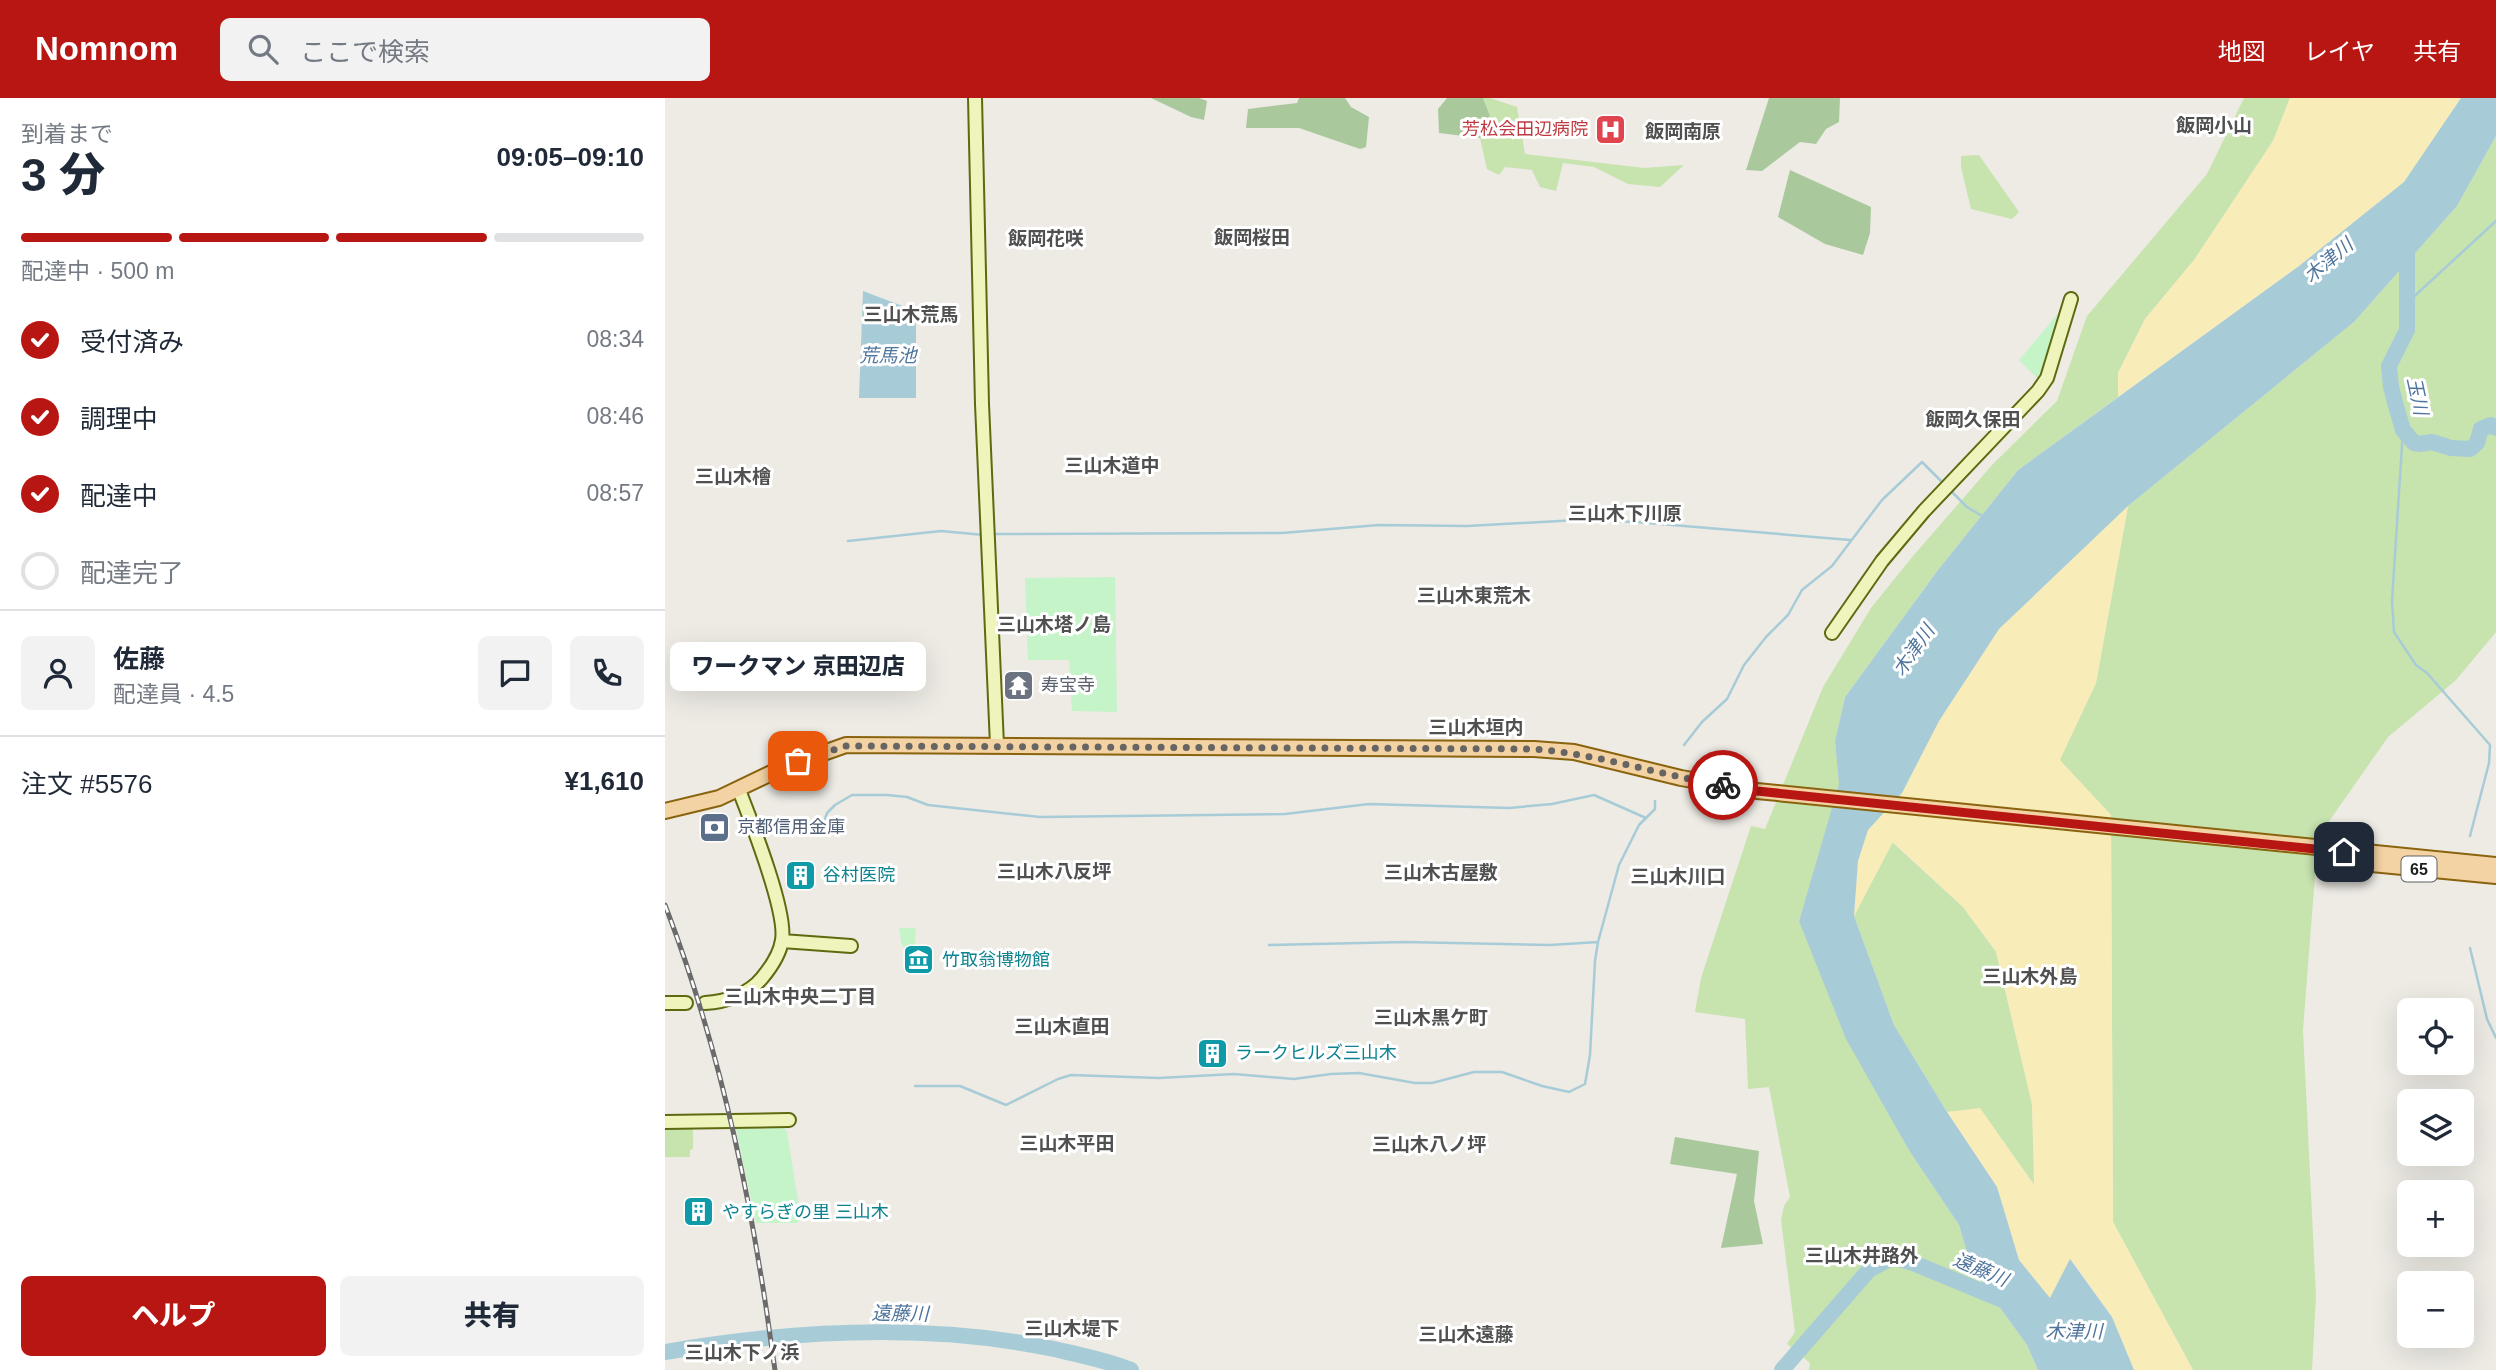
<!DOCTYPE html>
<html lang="ja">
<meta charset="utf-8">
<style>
:root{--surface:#fff;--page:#f2f2f3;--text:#1f2937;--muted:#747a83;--line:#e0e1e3;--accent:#b81612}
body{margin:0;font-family:Arial,"Noto Sans JP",sans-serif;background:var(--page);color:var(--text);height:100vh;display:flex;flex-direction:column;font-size:26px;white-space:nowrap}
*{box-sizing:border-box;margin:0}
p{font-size:23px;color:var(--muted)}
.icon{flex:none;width:38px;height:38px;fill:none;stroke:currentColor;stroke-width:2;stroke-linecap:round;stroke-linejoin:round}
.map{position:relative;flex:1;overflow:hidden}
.details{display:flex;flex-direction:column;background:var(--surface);width:665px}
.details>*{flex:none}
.fabs{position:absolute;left:1732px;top:900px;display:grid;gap:14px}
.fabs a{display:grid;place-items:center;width:77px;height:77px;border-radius:10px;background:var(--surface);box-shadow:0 7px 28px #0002;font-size:35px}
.pin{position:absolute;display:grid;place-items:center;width:60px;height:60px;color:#fff;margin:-30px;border-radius:14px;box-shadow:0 4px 10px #0006}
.courier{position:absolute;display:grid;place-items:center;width:70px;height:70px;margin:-35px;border:5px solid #b81612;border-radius:50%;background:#fff;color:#222;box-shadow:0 2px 9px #0007}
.bubble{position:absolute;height:49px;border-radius:10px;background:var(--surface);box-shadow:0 7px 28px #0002;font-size:23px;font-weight:800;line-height:49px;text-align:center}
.headline em{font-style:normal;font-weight:800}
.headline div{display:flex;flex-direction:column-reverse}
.headline{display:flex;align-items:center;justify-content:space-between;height:119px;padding:0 21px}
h1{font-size:46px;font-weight:800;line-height:52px}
.bar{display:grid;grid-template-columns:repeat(4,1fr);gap:10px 7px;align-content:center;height:84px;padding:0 21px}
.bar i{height:9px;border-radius:5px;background:var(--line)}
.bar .selected{background:var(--accent)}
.bar p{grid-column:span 4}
.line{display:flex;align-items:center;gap:18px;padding:0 21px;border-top:2px solid var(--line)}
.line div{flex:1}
.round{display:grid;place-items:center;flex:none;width:74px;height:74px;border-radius:10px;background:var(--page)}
ol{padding:0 21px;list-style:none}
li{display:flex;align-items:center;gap:21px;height:77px}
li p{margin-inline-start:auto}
li .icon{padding:7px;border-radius:50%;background:var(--accent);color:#fff;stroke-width:4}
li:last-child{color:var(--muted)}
li i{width:38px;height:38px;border:4px solid var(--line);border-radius:50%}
.primary-button{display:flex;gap:14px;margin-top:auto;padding:14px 21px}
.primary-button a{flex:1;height:80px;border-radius:10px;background:var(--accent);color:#fff;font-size:28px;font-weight:800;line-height:80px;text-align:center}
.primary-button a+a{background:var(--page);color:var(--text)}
header{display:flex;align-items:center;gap:42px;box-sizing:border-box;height:98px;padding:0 35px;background:var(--accent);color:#fff}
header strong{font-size:33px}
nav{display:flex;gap:38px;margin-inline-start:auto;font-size:24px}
.search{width:490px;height:63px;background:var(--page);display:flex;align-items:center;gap:18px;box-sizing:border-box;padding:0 24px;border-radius:10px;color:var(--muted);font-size:26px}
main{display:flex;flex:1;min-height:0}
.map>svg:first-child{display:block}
.grass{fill:#c7e3ae}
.forest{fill:#a9c99d}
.sand{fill:#f8ecb8}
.park{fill:#c5f4c9}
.water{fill:#a8ccd7}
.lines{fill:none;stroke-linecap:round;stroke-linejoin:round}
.stream{stroke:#a8ccd7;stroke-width:2.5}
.river{stroke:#a8ccd7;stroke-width:16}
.secondary-casing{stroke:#5e6a0f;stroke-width:16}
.primary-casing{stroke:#89630e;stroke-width:18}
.secondary{stroke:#eff3bc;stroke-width:12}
.primary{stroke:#f3d2a4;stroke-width:14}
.rail-casing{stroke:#6b6b6b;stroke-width:5}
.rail{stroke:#fff;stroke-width:2.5;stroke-dasharray:8;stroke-linecap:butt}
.done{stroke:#666563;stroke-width:7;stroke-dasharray:0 12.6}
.route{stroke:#b81612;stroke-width:9}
.labels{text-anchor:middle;stroke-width:6;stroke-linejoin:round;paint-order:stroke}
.shield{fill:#fff;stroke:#616161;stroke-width:2}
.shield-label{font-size:16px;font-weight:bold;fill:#1d1d1d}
.health-label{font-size:18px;fill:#be3a42;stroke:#fff;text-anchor:end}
.worship-label{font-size:18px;fill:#5b616d;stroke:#fff;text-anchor:start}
.service-label{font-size:18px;fill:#4e5e75;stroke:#fff;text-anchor:start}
.culture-label{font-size:18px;fill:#0d838f;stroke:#fff;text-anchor:start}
.neighbourhood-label{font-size:19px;font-weight:bold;fill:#505050;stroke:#fff}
.water-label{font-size:19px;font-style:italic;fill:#50759d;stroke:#fff}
</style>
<header>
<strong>Nomnom</strong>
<div class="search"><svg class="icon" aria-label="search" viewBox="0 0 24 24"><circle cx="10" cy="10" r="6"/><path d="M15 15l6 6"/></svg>ここで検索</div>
<nav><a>地図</a><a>レイヤ</a><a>共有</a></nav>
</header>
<main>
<section class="details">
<div class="headline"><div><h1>3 分</h1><p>到着まで</p></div><em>09:05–09:10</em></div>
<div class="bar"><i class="selected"></i><i class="selected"></i><i class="selected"></i><i></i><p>配達中 · 500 m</p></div>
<ol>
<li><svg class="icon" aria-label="check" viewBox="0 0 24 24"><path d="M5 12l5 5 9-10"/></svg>受付済み<p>08:34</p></li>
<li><svg class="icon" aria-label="check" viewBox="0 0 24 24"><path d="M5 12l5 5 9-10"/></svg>調理中<p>08:46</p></li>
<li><svg class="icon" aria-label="check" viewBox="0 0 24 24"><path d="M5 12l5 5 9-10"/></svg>配達中<p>08:57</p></li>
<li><i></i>配達完了</li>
</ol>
<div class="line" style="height:126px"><a class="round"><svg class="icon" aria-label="person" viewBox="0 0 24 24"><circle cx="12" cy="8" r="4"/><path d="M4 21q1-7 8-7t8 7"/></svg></a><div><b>佐藤</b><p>配達員 · 4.5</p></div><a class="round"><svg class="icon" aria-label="chat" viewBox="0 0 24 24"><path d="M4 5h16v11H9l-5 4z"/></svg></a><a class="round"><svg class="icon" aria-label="phone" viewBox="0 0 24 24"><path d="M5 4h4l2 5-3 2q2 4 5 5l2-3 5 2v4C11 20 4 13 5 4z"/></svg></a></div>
<div class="line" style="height:91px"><div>注文 #5576</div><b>¥1,610</b></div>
<div class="primary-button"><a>ヘルプ</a><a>共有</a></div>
</section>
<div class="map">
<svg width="1831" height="1272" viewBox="0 0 1831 1272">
<rect width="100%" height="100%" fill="#edebe4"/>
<path class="grass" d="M 818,0 L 825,0 L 852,9 L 860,56 L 979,70 L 1019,67 L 995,89 L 963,86 L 929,69 L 898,65 L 891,93 L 875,89 L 867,72 L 840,69 L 834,77 L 822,71 L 815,40 L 825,18 Z
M 1579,0 L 1625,0 L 1608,43 L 1529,162 L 1480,221 L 1453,275 L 1453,299 L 1353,372 L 1273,472 L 1180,599 L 1170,643 L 1175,686 L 1134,823 L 1225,1016 L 1245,1054 L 1294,1127 L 1307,1171 L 1362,1247 L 1373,1272 L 1144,1272 L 1145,1265 L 1122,1246 L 1130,1234 L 1116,1122 L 1119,1108 L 1125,1099 L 1104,989 L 1083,991 L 1080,921 L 1030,914 L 1036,880 L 1086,728 L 1100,731 L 1158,589 L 1206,510 L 1248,458 L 1328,366 L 1392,303 L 1422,218 L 1542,76 Z
M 1831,38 L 1831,534 L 1791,582 L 1723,639 L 1653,739 L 1638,932 L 1651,1198 L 1647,1272 L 1528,1272 L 1448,1124 L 1446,717 L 1394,662 L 1431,585 L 1463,408 L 1689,224 L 1792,108 Z
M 1314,57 L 1354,114 L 1347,121 L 1306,111 L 1296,69 L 1296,58 Z
M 1227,744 L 1298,809 L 1331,854 L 1367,1006 L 1370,1088 L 1315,1011 L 1282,1014 L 1229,927 L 1189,818 Z
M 0,1031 L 28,1031 L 28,1051 L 25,1052 L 25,1059 L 0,1059 Z"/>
<path class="forest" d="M 486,0 L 534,0 L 542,3 L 539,22 L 526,19 Z
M 634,0 L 680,0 L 686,9 L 704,19 L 701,49 L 695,51 L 634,30 L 581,30 L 583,11 L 632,5 Z
M 782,0 L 818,0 L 825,18 L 815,40 L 774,35 L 773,11 Z
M 1104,0 L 1175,0 L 1174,24 L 1161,31 L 1151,46 L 1135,44 L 1097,73 L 1081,72 Z
M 1125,72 L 1206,109 L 1205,135 L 1198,157 L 1160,146 L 1113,119 Z
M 1010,1039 L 1094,1053 L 1089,1103 L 1098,1146 L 1056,1150 L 1072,1076 L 1005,1066 Z"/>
<path class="sand" d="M 1625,0 L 1796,0 L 1739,84 L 1634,168 L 1453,299 L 1453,275 L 1480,221 L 1529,162 L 1608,43 Z
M 1463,408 L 1431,585 L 1395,662 L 1446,717 L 1448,1124 L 1528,1272 L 1469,1272 L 1447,1219 L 1406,1161 L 1385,1201 L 1354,1162 L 1332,1089 L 1282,1014 L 1315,1010 L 1369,1087 L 1367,1006 L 1331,853 L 1298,809 L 1228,744 L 1189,818 L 1193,763 L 1203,732 L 1237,695 L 1274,623 L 1334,531 Z"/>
<path class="park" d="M 1401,206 L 1375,283 L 1354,262 Z
M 450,479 L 452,614 L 407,613 L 404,562 L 363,562 L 360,480 Z
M 234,830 L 251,830 L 250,849 L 237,848 Z
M 119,1030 L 122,1034 L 136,1121 L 132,1125 L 91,1125 L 71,1031 Z"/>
<path class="water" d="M 1796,0 L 1831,0 L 1831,38 L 1792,108 L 1689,224 L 1463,408 L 1334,531 L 1274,623 L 1237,695 L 1203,732 L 1193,763 L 1189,818 L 1229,927 L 1282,1014 L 1332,1089 L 1354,1162 L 1385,1200 L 1405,1161 L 1447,1219 L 1469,1272 L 1373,1272 L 1362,1247 L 1307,1171 L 1294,1127 L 1245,1054 L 1181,941 L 1134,823 L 1174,686 L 1170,643 L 1180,599 L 1273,472 L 1353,372 L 1634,168 L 1739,84 Z
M 198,193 L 251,213 L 251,300 L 194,300 Z"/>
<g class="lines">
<path class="stream" d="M 1743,204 L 1831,123
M 1738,332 L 1727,503 L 1729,534 L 1751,567 L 1762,575 L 1825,647 L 1824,665 L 1805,738
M 1284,391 L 1302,409 L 1317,418
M 326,436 L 617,435 L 714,427 L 802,428 L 912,422 L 971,424 L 1185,442
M 183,443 L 276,433 L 319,437
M 1019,647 L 1037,624 L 1062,601 L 1079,567 L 1101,539 L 1123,517 L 1137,492 L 1167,468 L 1217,402 L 1257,364 L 1280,387
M 160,721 L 162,715 L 170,707 L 187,697 L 222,697 L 242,699 L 263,707 L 375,719 L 620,716 L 704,706 L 844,710 L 887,706 L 929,697 L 981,720
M 604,847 L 740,844 L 885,847 L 933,844
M 1805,850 L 1822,921 L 1831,940
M 920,986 L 925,957 L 930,863 L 933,844 L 954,767 L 974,727 L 990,711 L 990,703
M 250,988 L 295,988 L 341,1007 L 393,981 L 406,977 L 494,980 L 569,976 L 629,981 L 666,976 L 694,975 L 750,985 L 767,985 L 809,974 L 837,974 L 877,988 L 904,994 L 920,986"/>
<path class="river" d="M 1742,145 L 1742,232 L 1724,268 L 1726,289 L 1731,308 L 1738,332 L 1749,345 L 1755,346 L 1767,344 L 1786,350 L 1805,351 L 1812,345 L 1816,331 L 1826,327 L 1831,330
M 0,1254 C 128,1232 261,1224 389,1251 C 415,1257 441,1262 466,1272
M 1117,1272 L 1204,1172 L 1226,1160 L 1239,1162 L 1253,1167 L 1345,1205"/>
<defs>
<path id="secondary" d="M 310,0 L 317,306 L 332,647
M 1167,535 L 1217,463 L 1259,413 L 1373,293 L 1382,280 L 1406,201
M 117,843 L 186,848
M 0,905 L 21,905
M 40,905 C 61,904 84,896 97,880 C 107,868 115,856 117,842 C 122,813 86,723 74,692
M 0,1024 L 124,1022"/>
<path id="primary" d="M 0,713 L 54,700 L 119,669 L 181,647 L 869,651 L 909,654 L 1016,680 L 1092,693 L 1831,767
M 1665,762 L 1831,778"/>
</defs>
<use href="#secondary" class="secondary-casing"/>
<use href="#primary" class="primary-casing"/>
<use href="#secondary" class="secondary"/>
<use href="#primary" class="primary"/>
<defs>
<path id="rail" d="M 0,807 C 45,924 75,1048 95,1172 C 101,1205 105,1239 110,1272"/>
</defs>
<use href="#rail" class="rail-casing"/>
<use href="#rail" class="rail"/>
</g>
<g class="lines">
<path class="done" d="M 133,663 L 181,648 L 869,651 C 934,656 994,677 1058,687"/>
<path class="route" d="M 1058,687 L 1092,693 L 1679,754"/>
</g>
<defs>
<symbol id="hospital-square" viewBox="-11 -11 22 22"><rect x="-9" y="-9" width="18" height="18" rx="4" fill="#e0444e" stroke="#fff"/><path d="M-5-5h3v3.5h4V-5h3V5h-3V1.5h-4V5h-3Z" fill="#fff"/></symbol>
<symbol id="temple-square" viewBox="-11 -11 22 22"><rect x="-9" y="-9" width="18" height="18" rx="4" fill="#6b7280" stroke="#fff"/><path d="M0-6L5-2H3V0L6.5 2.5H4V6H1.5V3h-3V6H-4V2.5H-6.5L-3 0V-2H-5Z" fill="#fff"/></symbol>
<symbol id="bank-square" viewBox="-11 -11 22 22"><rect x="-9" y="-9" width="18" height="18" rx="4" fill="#5c6f8a" stroke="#fff"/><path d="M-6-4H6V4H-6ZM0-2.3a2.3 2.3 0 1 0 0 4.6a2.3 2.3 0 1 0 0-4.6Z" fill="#fff"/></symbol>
<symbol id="building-square" viewBox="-11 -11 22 22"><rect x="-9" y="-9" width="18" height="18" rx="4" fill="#0f9aa8" stroke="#fff"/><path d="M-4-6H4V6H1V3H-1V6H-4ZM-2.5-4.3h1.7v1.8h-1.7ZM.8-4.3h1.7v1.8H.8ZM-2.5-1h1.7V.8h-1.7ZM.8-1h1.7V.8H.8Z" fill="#fff"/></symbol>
<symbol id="museum-square" viewBox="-11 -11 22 22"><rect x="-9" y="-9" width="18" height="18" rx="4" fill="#0f9aa8" stroke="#fff"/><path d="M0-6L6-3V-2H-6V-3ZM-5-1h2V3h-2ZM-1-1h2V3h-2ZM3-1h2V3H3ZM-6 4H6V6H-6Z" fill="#fff"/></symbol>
</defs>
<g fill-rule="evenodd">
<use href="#hospital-square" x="928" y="14" width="35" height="35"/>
<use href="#temple-square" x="336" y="570" width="35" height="35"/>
<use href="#bank-square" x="32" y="712" width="35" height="35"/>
<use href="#building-square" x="118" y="760" width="35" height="35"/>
<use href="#museum-square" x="236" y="844" width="35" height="35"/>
<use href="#building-square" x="530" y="938" width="35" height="35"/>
<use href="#building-square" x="16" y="1096" width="35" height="35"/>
</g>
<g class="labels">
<rect class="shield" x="1736.5" y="758.5" width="35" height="25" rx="5"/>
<g class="shield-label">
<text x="1754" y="777">65</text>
</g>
<g class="health-label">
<text x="923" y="37">芳松会田辺病院</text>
</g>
<g class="worship-label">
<text x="376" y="593">寿宝寺</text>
</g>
<g class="service-label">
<text x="72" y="735">京都信用金庫</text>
</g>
<g class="culture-label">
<text x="158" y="783">谷村医院</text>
<text x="277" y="868">竹取翁博物館</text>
<text x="570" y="961">ラークヒルズ三山木</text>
<text x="57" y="1120">やすらぎの里 三山木</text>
</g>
<g class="neighbourhood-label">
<text x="1549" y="34">飯岡小山</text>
<text x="1018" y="40">飯岡南原</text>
<text x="587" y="146">飯岡桜田</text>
<text x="381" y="147">飯岡花咲</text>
<text x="246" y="223">三山木荒馬</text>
<text x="1308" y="328">飯岡久保田</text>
<text x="447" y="374">三山木道中</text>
<text x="68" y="385">三山木檜</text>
<text x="960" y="422">三山木下川原</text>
<text x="809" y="504">三山木東荒木</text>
<text x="389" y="533">三山木塔ノ島</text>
<text x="811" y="636">三山木垣内</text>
<text x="389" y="780">三山木八反坪</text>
<text x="776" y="781">三山木古屋敷</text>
<text x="1013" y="785">三山木川口</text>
<text x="1365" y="885">三山木外島</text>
<text x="135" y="905">三山木中央二丁目</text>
<text x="766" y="926">三山木黒ケ町</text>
<text x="397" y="935">三山木直田</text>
<text x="402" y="1052">三山木平田</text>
<text x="764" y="1053">三山木八ノ坪</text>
<text x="1197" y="1164">三山木井路外</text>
<text x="407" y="1237">三山木堤下</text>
<text x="801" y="1243">三山木遠藤</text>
<text x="77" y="1261">三山木下ノ浜</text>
</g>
<g class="water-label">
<text transform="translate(1663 162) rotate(-40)" y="7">木津川</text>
<text x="223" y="264">荒馬池</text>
<text transform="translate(1753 298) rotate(78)" y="7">玉川</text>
<text transform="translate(1248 552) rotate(-55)" y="7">木津川</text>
<text transform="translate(1316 1171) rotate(23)" y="7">遠藤川</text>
<text transform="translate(235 1215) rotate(1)" y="7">遠藤川</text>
<text x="1409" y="1240">木津川</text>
</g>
</g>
</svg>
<div class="fabs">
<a><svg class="icon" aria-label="locate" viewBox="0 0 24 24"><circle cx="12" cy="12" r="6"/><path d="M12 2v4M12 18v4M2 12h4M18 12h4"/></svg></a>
<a><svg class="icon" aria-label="layers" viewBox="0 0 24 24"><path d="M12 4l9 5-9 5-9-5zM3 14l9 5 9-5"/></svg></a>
<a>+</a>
<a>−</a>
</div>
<div class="pin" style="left:133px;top:663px;background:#ea580c"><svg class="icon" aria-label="bag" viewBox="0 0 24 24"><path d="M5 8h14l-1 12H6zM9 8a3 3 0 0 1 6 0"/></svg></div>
<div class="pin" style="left:1679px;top:754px;background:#1f2937"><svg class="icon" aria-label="home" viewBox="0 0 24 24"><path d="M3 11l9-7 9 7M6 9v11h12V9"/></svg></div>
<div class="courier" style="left:1058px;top:687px"><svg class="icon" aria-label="bike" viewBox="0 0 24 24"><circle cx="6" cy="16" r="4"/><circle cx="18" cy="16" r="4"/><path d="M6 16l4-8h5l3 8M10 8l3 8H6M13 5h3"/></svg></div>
<div class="bubble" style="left:5px;top:544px;width:256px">ワークマン 京田辺店</div>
</div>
</main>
